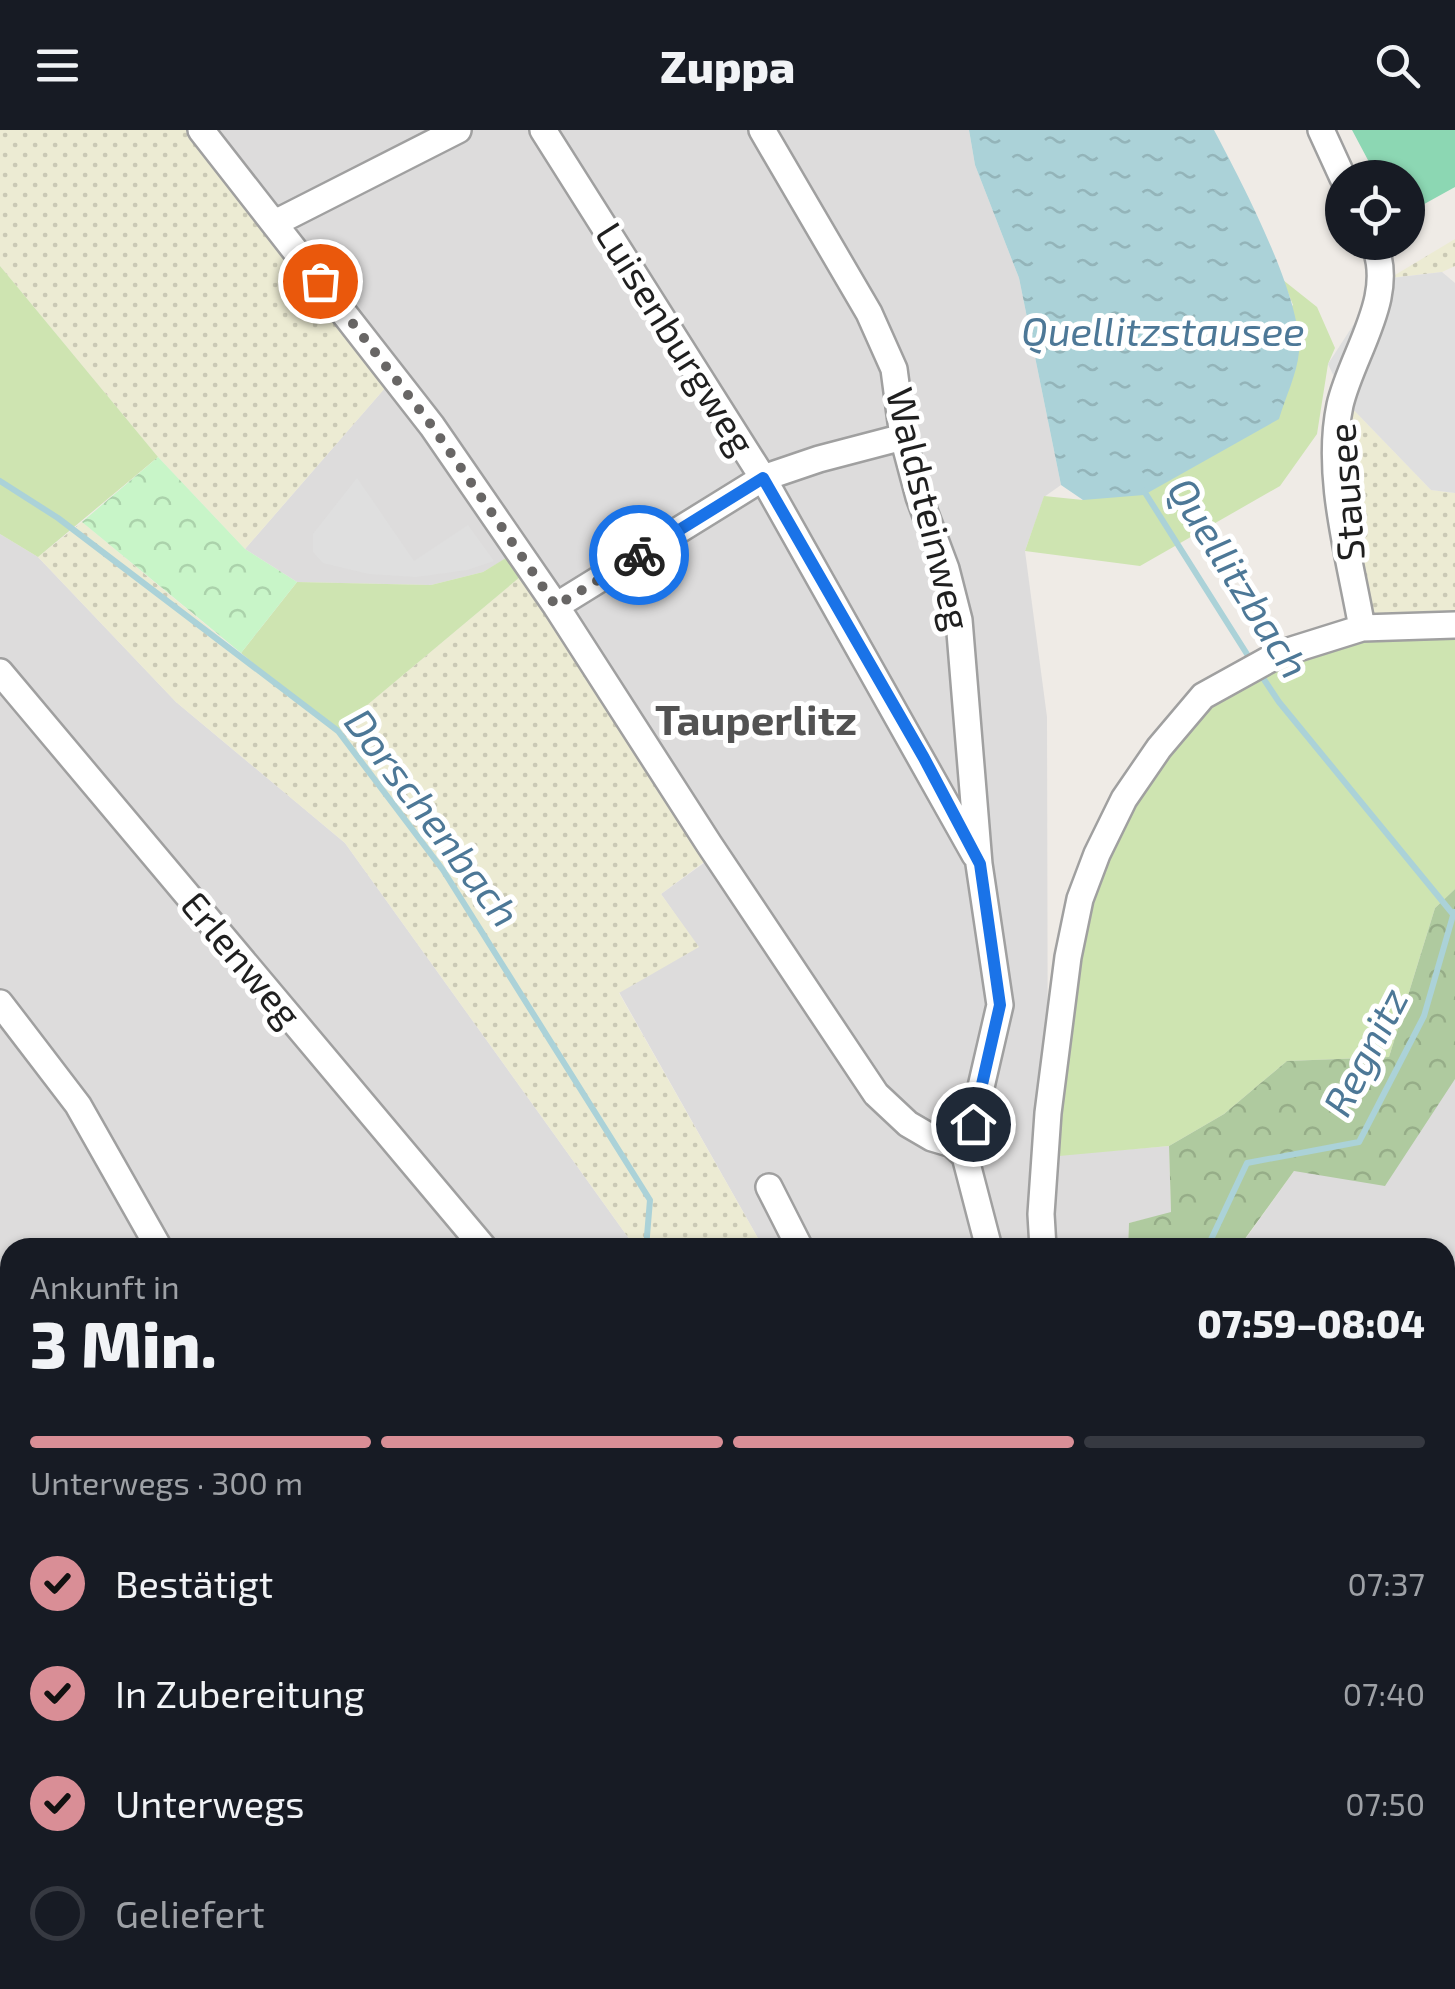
<!DOCTYPE html>
<html lang="de">
<meta charset="utf-8">
<style>
:root{--surface:#171b24;--page:#242831;--text:#f1f3f6;--muted:#9ea1a6;--line:#363941;--accent:#d98e96}
body{margin:0;font-family:"Exo 2",sans-serif;background:var(--page);color:var(--text);height:100vh;display:flex;flex-direction:column;font-size:38px;white-space:nowrap}
*{box-sizing:border-box;margin:0}
p{font-size:32px;color:var(--muted)}
.icon{flex:none;width:55px;height:55px;fill:none;stroke:currentColor;stroke-width:2;stroke-linecap:round;stroke-linejoin:round}
.map{position:relative;flex:1;overflow:hidden}
.side{position:absolute;left:0px;top:1108px;width:1455px;height:752px;display:flex;flex-direction:column;background:var(--surface);border-radius:30px 30px 0 0;box-shadow:0 2px 8px #0004}
.side>*{flex:none}
.buttons{position:absolute;left:1325px;top:30px;display:grid;gap:20px}
.buttons a{display:grid;place-items:center;width:100px;height:100px;border-radius:50%;background:var(--surface);box-shadow:0 2px 8px #0004;font-size:50px}
.pin{position:absolute;display:grid;place-items:center;width:85px;height:85px;color:#fff;margin:-42px;border:5px solid #fff;border-radius:50%;box-shadow:0 2px 10px #0007}
.courier{position:absolute;display:grid;place-items:center;width:100px;height:100px;margin:-50px;border:8px solid #1a73e8;border-radius:50%;background:#fff;color:#222;box-shadow:0 2px 12px #0007}
.overview em{font-style:normal;font-weight:800}
.overview div{display:flex;flex-direction:column-reverse}
.overview{display:flex;align-items:center;justify-content:space-between;height:170px;padding:0 30px}
h1{font-size:65px;font-weight:800;line-height:75px}
.bar{display:grid;grid-template-columns:repeat(4,1fr);gap:15px 10px;align-content:center;height:120px;padding:0 30px}
.bar i{height:12px;border-radius:8px;background:var(--line)}
.bar .active{background:var(--accent)}
.bar p{grid-column:span 4}
ol{padding:0 30px;list-style:none}
li{display:flex;align-items:center;gap:30px;height:110px}
li p{margin-inline-start:auto}
li .icon{padding:10px;border-radius:50%;background:var(--accent);color:#111;stroke-width:4}
li:last-child{color:var(--muted)}
li i{width:55px;height:55px;border:5px solid var(--line);border-radius:50%}
header{display:flex;justify-content:space-between;align-items:center;height:130px;padding:0 30px;background:var(--surface);font-size:45px;font-weight:800}
.map>svg:first-child{display:block}
.residential{fill:#dddcdc}
.education{fill:#fcfae2}
.farmland{fill:url(#farmland-dots)}
.grass{fill:#cee4b1}
.forest{fill:url(#forest-crowns)}
.park{fill:url(#park-crowns)}
.pitch{fill:#8cd7b3}
.parking{fill:#dfdfdf}
.water{fill:url(#water-ripples)}
.lines{fill:none;stroke-linecap:round;stroke-linejoin:round}
.stream{stroke:#abd2d8;stroke-width:6}
.minor-casing{stroke:#a0a0a0;stroke-width:30}
.minor{stroke:#fff;stroke-width:25}
.done{stroke:#686665;stroke-width:10;stroke-dasharray:0 18}
.route{stroke:#1a73e8;stroke-width:12}
.labels{text-anchor:middle;stroke-width:10;stroke-linejoin:round;paint-order:stroke}
.street-label{font-size:38px;fill:#1f1f1f;stroke:#fff}
.water-label{font-size:40px;font-style:italic;fill:#4d7897;stroke:#fff}
.quarter-label{font-size:42px;font-weight:bold;fill:#525252;stroke:#fff}
</style>
<header><svg class="icon" aria-label="menu" viewBox="0 0 24 24"><path d="M4 6h16M4 12h16M4 18h16"/></svg>Zuppa<svg class="icon" aria-label="search" viewBox="0 0 24 24"><circle cx="10" cy="10" r="6"/><path d="M15 15l6 6"/></svg></header>
<div class="map">
<svg width="1455" height="1859" viewBox="0 0 1455 1859">
<defs>
<pattern id="farmland-dots" width="8" height="8" patternUnits="userSpaceOnUse" patternTransform="scale(2.5)"><rect width="8" height="8" fill="#ecebd3"/><path d="M2 2h.1M6 6h.1" fill="none" stroke="#cac9b5" stroke-width="1.8" stroke-linecap="round"/></pattern>
<pattern id="forest-crowns" width="20" height="18" patternUnits="userSpaceOnUse" patternTransform="scale(2.5)"><rect width="20" height="18" fill="#afca9f"/><path d="M2 6a3 3 0 1 1 6 0M12 15a3 3 0 1 1 6 0" fill="none" stroke="#96ad88"/></pattern>
<pattern id="park-crowns" width="20" height="18" patternUnits="userSpaceOnUse" patternTransform="scale(2.5)"><rect width="20" height="18" fill="#c8f5c8"/><path d="M2 6a3 3 0 1 1 6 0M12 15a3 3 0 1 1 6 0" fill="none" stroke="#abd2ab"/></pattern>
<pattern id="water-ripples" width="26" height="14" patternUnits="userSpaceOnUse" patternTransform="scale(2.5)"><rect width="26" height="14" fill="#abd2d8"/><path d="M2 4q2-2 4 0t4 0M15 11q2-2 4 0t4 0" fill="none" stroke="#93b4b9"/></pattern>
</defs>
<rect width="100%" height="100%" fill="#efebe6"/>
<path class="residential" d="M 192,0 L 969,0 L 975,35 L 1019,148 L 1061,355 L 1044,367 L 1025,421 L 1047,587 L 1048,1026 L 1169,1016 L 1171,1083 L 1129,1093 L 1128,1117 L 763,1117 L 619,862 L 698,817 L 661,764 L 708,730 L 514,424 L 483,442 L 431,455 L 297,452 L 245,419 L 392,250 Z
M 0,404 L 38,427 L 176,572 L 345,713 L 635,1117 L 10,1118 L 10,1850 L 1101,1850 L 1100,1859 L 0,1859 Z
M 1455,949 L 1455,1449 L 1445,1439 L 1445,1118 L 1239,1118 L 1294,1041 Z"/>
<path class="education" d="M 0,1781 L 10,1815 L 10,1850 L 20,1850 L 23,1859 L 0,1859 Z"/>
<path class="farmland" d="M 0,0 L 192,0 L 392,250 L 245,419 L 158,327 L 0,136 Z
M 1455,109 L 1455,136 L 1442,142 L 1390,148 Z
M 1346,272 L 1431,360 L 1455,363 L 1455,491 L 1366,492 L 1343,351 Z
M 82,392 L 335,602 L 526,442 L 708,729 L 661,764 L 699,817 L 619,863 L 763,1117 L 635,1117 L 345,713 L 176,572 L 38,427 Z"/>
<path class="grass" d="M 0,136 L 158,327 L 38,427 L 0,404 Z
M 1283,150 L 1317,177 L 1335,218 L 1328,234 L 1317,304 L 1280,356 L 1140,436 L 1025,421 L 1044,366 L 1083,370 L 1293,175 Z
M 514,423 L 526,442 L 335,602 L 241,523 L 297,452 L 431,455 L 483,442 Z
M 1455,491 L 1455,759 L 1435,778 L 1389,927 L 1287,931 L 1224,984 L 1169,1016 L 1048,1027 L 1064,826 L 1155,616 L 1277,519 Z
M 1445,1439 L 1455,1449 L 1455,1859 L 1108,1859 L 1109,1850 L 1445,1850 Z"/>
<path class="forest" d="M 1455,759 L 1455,949 L 1385,1056 L 1294,1041 L 1239,1117 L 1128,1117 L 1129,1093 L 1171,1082 L 1169,1016 L 1224,984 L 1287,931 L 1389,927 L 1435,778 Z"/>
<path class="park" d="M 158,327 L 245,419 L 297,452 L 241,523 L 82,392 Z"/>
<path class="pitch" d="M 1352,0 L 1455,0 L 1455,57 L 1408,83 L 1408,48 L 1377,47 Z"/>
<path class="parking" d="M 1442,142 L 1455,153 L 1455,363 L 1431,360 L 1346,272 L 1328,234 L 1383,149 Z
M 357,348 L 414,431 L 468,395 L 494,431 L 467,440 L 416,447 L 369,444 L 323,433 L 313,422 L 313,404 Z"/>
<path class="water" d="M 969,0 L 1214,0 C 1241,51 1303,168 1299,222 C 1297,244 1285,268 1279,289 L 1144,365 L 1083,370 L 1061,355 L 1019,148 L 975,35 Z"/>
<g class="lines">
<path class="stream" d="M 0,351 L 58,388 L 338,601 L 443,740 L 650,1070 L 646,1118
M 1144,361 L 1252,532
M 1259,542 L 1279,572 L 1452,783
M 1207,1118 L 1247,1033 L 1359,1012 L 1424,886 L 1454,782
M 1155,1850 L 1160,1859"/>
<defs>
<path id="minor" d="M 201,0 L 432,296 L 556,476 L 709,714 L 876,964 L 908,994 L 932,1008 L 952,1014 L 965,1026 L 989,1118
M 543,0 L 763,348 L 975,725
M 762,0 L 869,183 L 894,239 L 903,307 L 919,367 L 946,439 L 959,490 L 979,734 L 1000,875 L 965,1026
M 1321,0 L 1343,48
M 275,93 L 458,0
M 556,476 L 763,348 L 819,329 L 903,307
M 1362,498 C 1350,428 1325,346 1340,275 C 1352,223 1398,165 1373,112
M 0,542 L 484,1118
M 0,873 L 78,975 L 159,1118
M 769,1057 L 800,1118
M 1043,1118 L 1041,1084 L 1048,983 L 1068,827 L 1080,769 L 1097,724 L 1124,669 L 1159,618 L 1203,566 L 1279,524 L 1362,498 L 1455,495
M 1445,1171 L 1455,1155
M 0,1242 L 10,1243
M 1445,1345 L 1455,1344
M 0,1441 L 10,1471
M 340,1850 L 342,1859
M 518,1850 L 520,1859
M 692,1850 L 695,1859
M 141,1859 L 157,1850
M 786,1859 L 796,1850
M 1099,1859 L 1100,1850"/>
</defs>
<use href="#minor" class="minor-casing"/>
<use href="#minor" class="minor"/>
</g>
<g class="lines">
<path class="done" d="M 320,151 L 432,296 L 556,476 L 639,425"/>
<path class="route" d="M 639,425 L 763,348 L 924,628 L 980,734 L 1000,875 L 973,994"/>
</g>
<g class="labels">
<g class="street-label">
<text transform="translate(675 209) rotate(58)" y="13">Luisenburgweg</text>
<text transform="translate(1347 362) rotate(-94)" y="13">Stausee</text>
<text transform="translate(928 379) rotate(76)" y="13">Waldsteinweg</text>
<text transform="translate(241 830) rotate(50)" y="13">Erlenweg</text>
</g>
<g class="water-label">
<text x="1163" y="216">Quellitzstausee</text>
<text transform="translate(1238 448) rotate(58)" y="14">Quellitzbach</text>
<text transform="translate(432 688) rotate(53)" y="14">Dorschenbach</text>
<text transform="translate(1366 922) rotate(-63)" y="14">Regnitz</text>
</g>
<g class="quarter-label">
<text x="756" y="605">Tauperlitz</text>
</g>
</g>
</svg>
<div class="buttons">
<a><svg class="icon" aria-label="locate" viewBox="0 0 24 24"><circle cx="12" cy="12" r="6"/><path d="M12 2v4M12 18v4M2 12h4M18 12h4"/></svg></a>
</div>
<div class="pin" style="left:320px;top:151px;background:#ea580c"><svg class="icon" aria-label="bag" viewBox="0 0 24 24"><path d="M5 8h14l-1 12H6zM9 8a3 3 0 0 1 6 0"/></svg></div>
<div class="pin" style="left:973px;top:994px;background:#1f2937"><svg class="icon" aria-label="home" viewBox="0 0 24 24"><path d="M3 11l9-7 9 7M6 9v11h12V9"/></svg></div>
<div class="courier" style="left:639px;top:425px"><svg class="icon" aria-label="bike" viewBox="0 0 24 24"><circle cx="6" cy="16" r="4"/><circle cx="18" cy="16" r="4"/><path d="M6 16l4-8h5l3 8M10 8l3 8H6M13 5h3"/></svg></div>
<section class="side">
<div class="overview"><div><h1>3 Min.</h1><p>Ankunft in</p></div><em>07:59–08:04</em></div>
<div class="bar"><i class="active"></i><i class="active"></i><i class="active"></i><i></i><p>Unterwegs · 300 m</p></div>
<ol>
<li><svg class="icon" aria-label="check" viewBox="0 0 24 24"><path d="M5 12l5 5 9-10"/></svg>Bestätigt<p>07:37</p></li>
<li><svg class="icon" aria-label="check" viewBox="0 0 24 24"><path d="M5 12l5 5 9-10"/></svg>In Zubereitung<p>07:40</p></li>
<li><svg class="icon" aria-label="check" viewBox="0 0 24 24"><path d="M5 12l5 5 9-10"/></svg>Unterwegs<p>07:50</p></li>
<li><i></i>Geliefert</li>
</ol>
</section>
</div>
